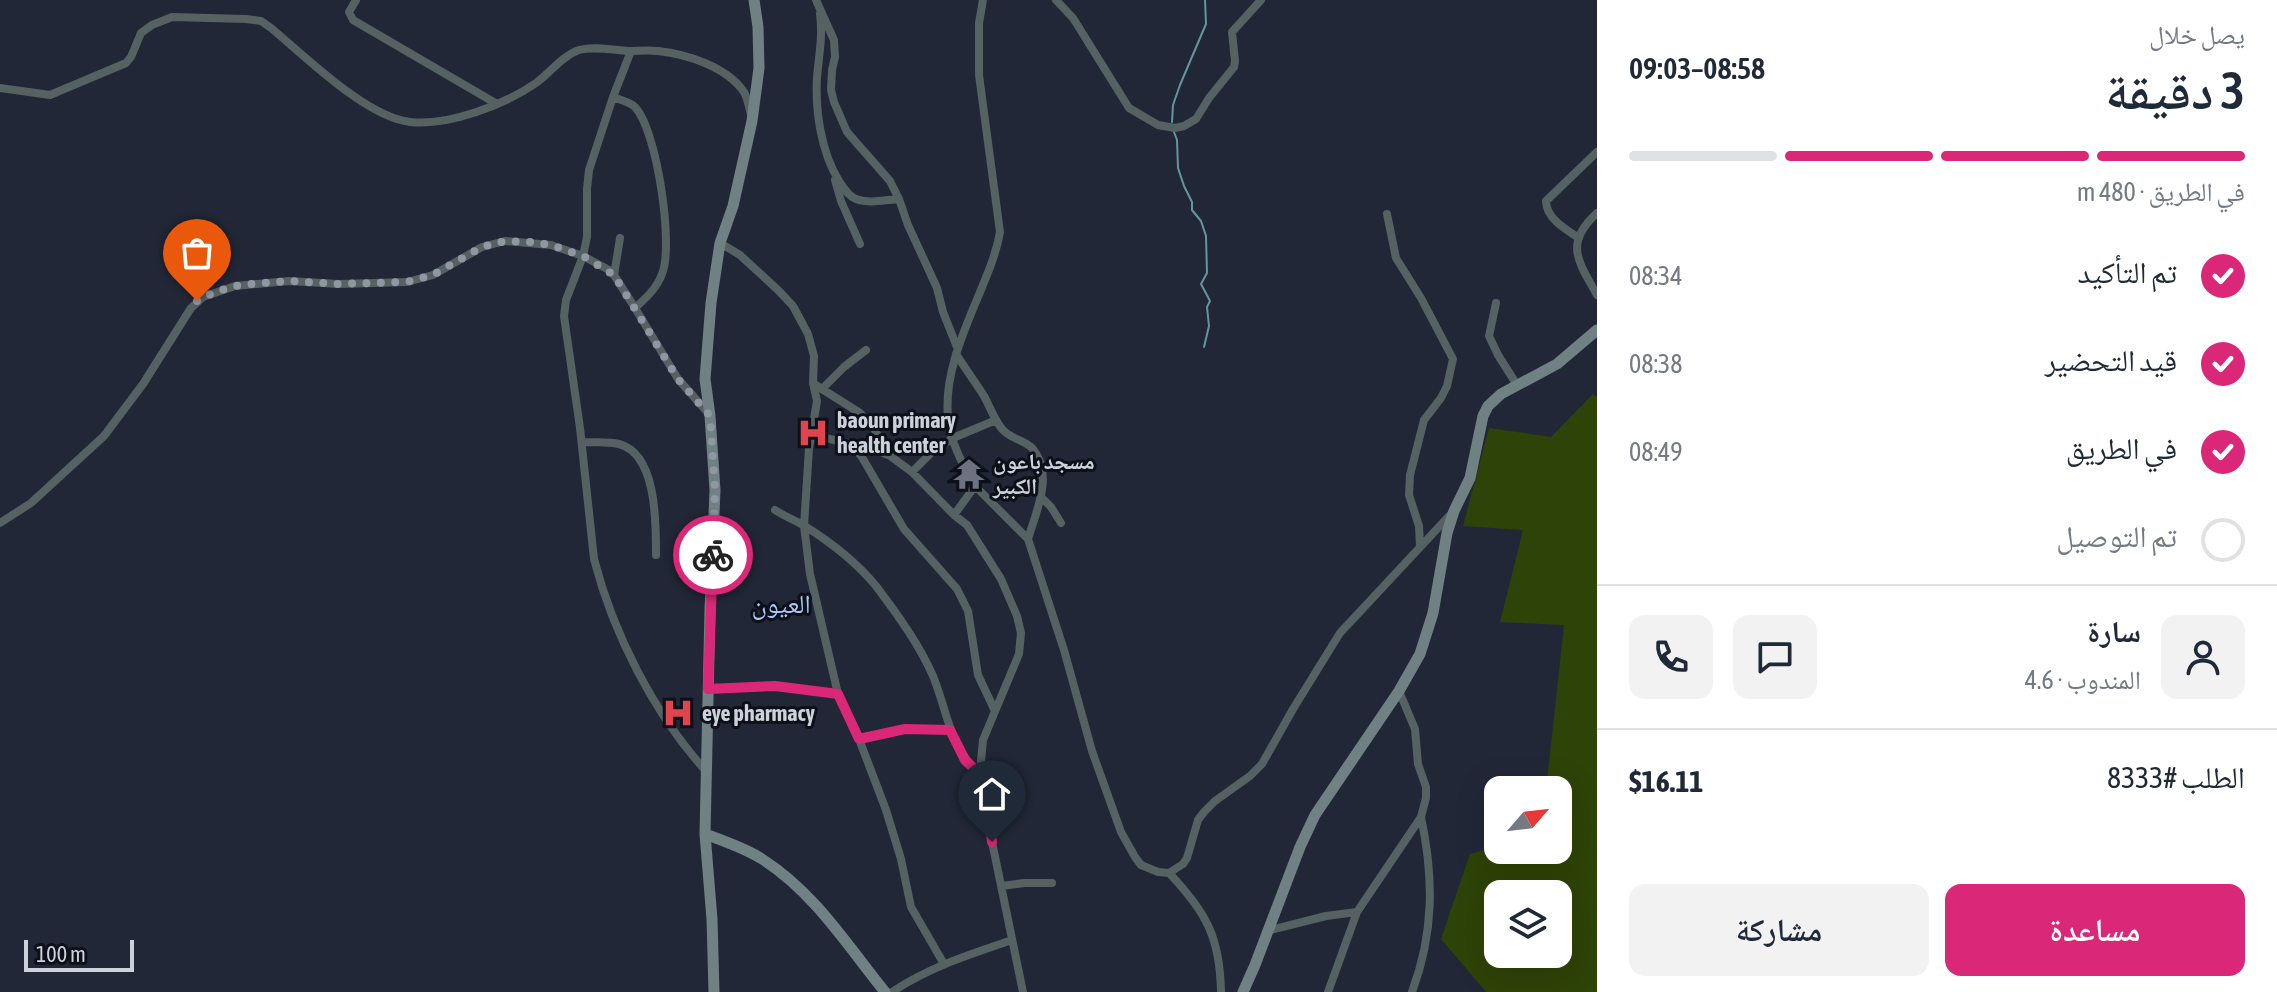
<!DOCTYPE html>
<html lang="ar">
<meta charset="utf-8">
<style>
:root{--surface:#fff;--page:#f2f2f3;--text:#1f2937;--muted:#747a83;--line:#e0e1e3;--accent:#db2777}
body{margin:0;font-family:"Asap Condensed","Noto Naskh Arabic",sans-serif;background:var(--page);color:var(--text);direction:rtl;height:100vh;display:flex;flex-direction:column;font-size:30px;white-space:nowrap}
*{box-sizing:border-box;margin:0}
p{font-size:26px;color:var(--muted)}
.icon{flex:none;width:44px;height:44px;fill:none;stroke:currentColor;stroke-width:2;stroke-linecap:round;stroke-linejoin:round}
.map{position:relative;flex:1;overflow:hidden;direction:ltr}
.drawer{display:flex;flex-direction:column;background:var(--surface);width:680px}
.drawer>*{flex:none}
.needle{width:52px;rotate:62deg}
.tools{position:absolute;left:1484px;top:776px;display:grid;gap:16px}
.tools a{display:grid;place-items:center;width:88px;height:88px;border-radius:16px;background:var(--surface);box-shadow:0 8px 32px #0002;font-size:40px}
.scale{position:absolute;left:24px;bottom:20px;width:110px;box-sizing:border-box;padding-left:8px;border:4px solid #ccd1dc;border-top:0;font-size:22px;line-height:28px;white-space:nowrap;color:#ccd1dc;-webkit-text-stroke:6px #0d1018;paint-order:stroke}
.pin{position:absolute;display:grid;place-items:center;width:68px;height:68px;color:#fff;margin:-82px -34px;border-radius:50% 50% 50% 0;rotate:-45deg;box-shadow:0 0 8px #0007}
.pin .icon{rotate:45deg}
.courier{position:absolute;display:grid;place-items:center;width:80px;height:80px;margin:-40px;border:6px solid #db2777;border-radius:50%;background:#fff;color:#222;box-shadow:0 2px 10px #0007}
.headline em{font-style:normal;font-weight:600}
.headline div{display:flex;flex-direction:column-reverse}
.headline{display:flex;align-items:center;justify-content:space-between;height:136px;padding:0 32px}
h1{font-size:52px;font-weight:600;line-height:60px}
.bar{display:grid;grid-template-columns:repeat(4,1fr);gap:12px 8px;align-content:center;height:96px;padding:0 32px}
.bar i{height:10px;border-radius:6px;background:var(--line)}
.bar .current{background:var(--accent)}
.bar p{grid-column:span 4}
.line{display:flex;align-items:center;gap:20px;padding:0 32px;border-top:2px solid var(--line)}
.line div{flex:1}
.round{display:grid;place-items:center;flex:none;width:84px;height:84px;border-radius:16px;background:var(--page)}
ol{padding:0 32px;list-style:none}
li{display:flex;align-items:center;gap:24px;height:88px}
li p{margin-inline-start:auto}
li .icon{padding:8px;border-radius:50%;background:var(--accent);color:#fff;stroke-width:4}
li:last-child{color:var(--muted)}
li i{width:44px;height:44px;border:4px solid var(--line);border-radius:50%}
.primary-button{display:flex;gap:16px;margin-top:auto;padding:16px 32px}
.primary-button a{flex:1;height:92px;border-radius:16px;background:var(--accent);color:#fff;font-size:32px;font-weight:600;line-height:92px;text-align:center}
.primary-button a+a{background:var(--page);color:var(--text)}
main{display:flex;flex:1;min-height:0}
.map>svg:first-child{display:block}
.green{fill:#2e4307;fill-rule:evenodd}
.lines{fill:none;stroke-linecap:round;stroke-linejoin:round}
.stream{stroke:#61979e;stroke-width:2}
.street{stroke:#566162;stroke-width:8}
.secondary{stroke:#6f8182;stroke-width:11}
.done{stroke:#9096a2;stroke-width:8;stroke-dasharray:0 14.4}
.route{stroke:#db2777;stroke-width:10}
.labels{text-anchor:middle;stroke-width:6;stroke-linejoin:round;paint-order:stroke}
.poi-label{font-size:22px;font-weight:bold;fill:#ccd1dc;stroke:#0d1018;text-anchor:start}
.quarter-label{font-size:26px;fill:#acc4f9;stroke:#0d1018}
</style>
<main>
<section class="drawer">
<div class="headline"><div><h1>3 دقيقة</h1><p>يصل خلال</p></div><em>08:58–09:03</em></div>
<div class="bar"><i class="current"></i><i class="current"></i><i class="current"></i><i></i><p>في الطريق · 480 m</p></div>
<ol>
<li><svg class="icon" aria-label="check" viewBox="0 0 24 24"><path d="M5 12l5 5 9-10"/></svg>تم التأكيد<p>08:34</p></li>
<li><svg class="icon" aria-label="check" viewBox="0 0 24 24"><path d="M5 12l5 5 9-10"/></svg>قيد التحضير<p>08:38</p></li>
<li><svg class="icon" aria-label="check" viewBox="0 0 24 24"><path d="M5 12l5 5 9-10"/></svg>في الطريق<p>08:49</p></li>
<li><i></i>تم التوصيل</li>
</ol>
<div class="line" style="height:144px"><a class="round"><svg class="icon" aria-label="person" viewBox="0 0 24 24"><circle cx="12" cy="8" r="4"/><path d="M4 21q1-7 8-7t8 7"/></svg></a><div><b>سارة</b><p>المندوب · 4.6</p></div><a class="round"><svg class="icon" aria-label="chat" viewBox="0 0 24 24"><path d="M4 5h16v11H9l-5 4z"/></svg></a><a class="round"><svg class="icon" aria-label="phone" viewBox="0 0 24 24"><path d="M5 4h4l2 5-3 2q2 4 5 5l2-3 5 2v4C11 20 4 13 5 4z"/></svg></a></div>
<div class="line" style="height:104px"><div>الطلب #8333</div><b>$16.11</b></div>
<div class="primary-button"><a>مساعدة</a><a>مشاركة</a></div>
</section>
<div class="map">
<svg width="1597" height="992" viewBox="0 0 1597 992">
<rect width="100%" height="100%" fill="#212737"/>
<path class="green" d="M 1593,394 L 1597,397 L 1597,992 L 1486,992 L 1441,939 L 1470,854 L 1498,846 L 1498,850 L 1558,850 L 1558,790 L 1546,790 L 1564,625 L 1500,622 L 1523,530 L 1463,526 L 1489,428 L 1551,437 ZM 1498,894 L 1558,894 L 1558,954 L 1498,954 Z"/>
<g class="lines">
<path class="stream" d="M 1172,122 L 1173,105 L 1180,85 L 1206,24 L 1205,0
M 1174,132 L 1177,140 L 1178,168 L 1184,186 L 1192,202 L 1192,210 L 1201,221 L 1206,236 L 1207,273 L 1201,284 L 1210,301 L 1207,307 L 1209,326 L 1204,347"/>
<path class="street" d="M 356,0 L 349,12 L 353,20 L 497,104
M 816,0 L 834,40 L 835,57 L 832,70 L 831,90 L 834,102 L 847,132 L 890,181 L 899,199 L 908,225 L 937,288 L 943,312 L 957,347
M 1056,0 L 1073,18 L 1129,108 L 1158,125 L 1175,128 L 1184,126 L 1196,119 L 1209,98 L 1234,67 L 1235,61 L 1232,32 L 1261,0
M 820,14 C 823,36 819,55 817,77 C 815,110 821,152 839,181 C 844,188 847,195 856,199 C 869,204 885,200 899,199
M 631,51 L 613,97 L 589,170 L 587,189 L 587,237 L 583,256 L 566,300 L 564,316 L 580,428 L 594,559 C 613,633 654,714 706,771
M 0,88 L 50,95 L 126,63 L 131,57 L 141,33 L 152,25 L 172,17 L 246,19 L 261,21 L 271,28 C 305,56 366,117 410,122 C 449,126 504,105 536,83 C 550,73 562,56 579,50 C 594,46 613,50 628,51 C 638,51 648,50 658,51 C 687,54 727,67 744,92 C 748,99 749,108 751,115
M 613,97 C 620,100 630,102 635,107 C 657,130 674,246 662,274 C 657,288 646,298 635,308
M 835,180 L 841,201 L 860,244
M 1597,213 C 1563,244 1579,262 1597,295
M 1387,214 L 1396,258 L 1421,298 L 1453,359 L 1447,386 L 1441,398 L 1424,420 L 1410,475 L 1409,495 L 1419,526 L 1420,547
M 1579,238 C 1565,229 1546,218 1546,201 L 1597,152
M 720,243 L 740,255 L 779,291 L 793,306 L 808,334 L 814,356 L 813,383 L 817,401 L 809,448 L 804,526 L 810,574 L 838,694 L 859,739 L 886,810 L 901,859 L 911,907 L 944,964
M 614,275 L 620,238
M 1496,303 L 1489,336 L 1498,355 L 1517,385
M 956,354 C 965,368 975,382 984,396 C 990,407 994,419 1002,429 C 1010,439 1025,440 1033,449 C 1054,475 1036,512 1028,539
M 814,384 L 860,413 L 872,425 L 889,455 L 912,472 L 954,515 L 967,525 L 1001,579 L 1017,616 L 1021,633 L 1019,654 L 983,740 L 981,761 L 992,842 L 1023,992
M 822,389 L 844,367 L 866,350
M 812,435 L 874,449 L 888,455
M 582,442 C 594,443 607,441 619,444 C 657,454 656,523 656,555
M 852,444 L 863,459 L 904,529 L 957,589 L 968,611 L 978,675 L 995,711
M 912,472 L 933,451 L 953,438 L 996,420
M 975,486 C 963,465 950,442 948,417 C 944,376 963,333 978,297 C 987,275 996,255 1000,232 L 979,75 L 979,23 L 983,0
M 1041,497 L 1051,507 L 1061,523
M 775,510 C 784,516 794,520 803,525 C 829,541 857,563 876,586 C 897,614 919,644 933,676 C 949,716 948,744 981,776
M 954,515 L 975,486 L 1028,539 L 1064,650 L 1092,751 L 1121,832 L 1135,857 L 1141,865 L 1158,872 L 1169,873 L 1183,864 L 1187,858 L 1198,820 L 1204,812 L 1215,801 L 1250,776 L 1262,764 L 1293,709 L 1340,633 L 1451,514
M 0,523 L 31,503 L 104,436 L 143,384 L 191,308 L 203,297 L 235,286 L 289,281 L 339,284 L 407,282 L 433,275 L 482,247 L 505,241 L 551,245 L 583,256 L 609,270 L 614,275 L 635,308 L 678,379 L 709,414
M 708,689 L 775,686 L 838,694
M 859,739 L 905,729 L 950,730
M 1169,873 C 1206,912 1220,937 1221,992
M 1002,886 L 1024,883 L 1052,883
M 1267,931 L 1326,916 L 1357,912
M 892,992 C 929,967 971,954 1012,940
M 1328,992 L 1357,912 L 1421,817 L 1426,798 L 1426,787 L 1418,764 L 1415,729 L 1399,691
M 1412,992 C 1434,933 1434,878 1421,817"/>
<path class="secondary" d="M 705,834 C 724,841 745,848 762,859 C 814,892 847,945 885,992
M 714,992 L 712,919 L 705,834 L 710,610 L 715,490 L 710,416 L 705,379 L 711,303 L 720,243 L 733,206 L 752,121 L 759,68 L 758,27 L 754,0
M 1243,992 L 1255,965 L 1300,847 L 1315,815 L 1399,691 L 1420,654 L 1433,613 L 1447,533 L 1454,511 L 1470,478 L 1483,416 L 1488,406 L 1501,394 L 1557,364 L 1597,330"/>
</g>
<g class="lines">
<path class="done" d="M 197,301 L 215,292 L 235,286 L 261,283 L 289,281 L 339,284 L 407,282 L 433,275 L 482,247 L 505,241 L 531,242 L 551,245 L 583,256 L 614,275 L 678,379 L 710,416 L 715,490 L 713,555"/>
<path class="route" d="M 713,555 L 708,689 L 775,686 L 838,694 L 859,739 L 905,729 L 950,730 L 965,760 L 982,776 L 992,842"/>
</g>
<defs>
<symbol id="hospital-bare" viewBox="-9 -9 18 18"><path d="M-5-5h3v3.5h4V-5h3V5h-3V1.5h-4V5h-3Z" fill="#e0444e" stroke="#0d1018" stroke-width="2.5" paint-order="stroke"/></symbol>
<symbol id="temple-bare" viewBox="-9 -9 18 18"><path d="M0-6L5-2H3V0L6.5 2.5H4V6H1.5V3h-3V6H-4V2.5H-6.5L-3 0V-2H-5Z" fill="#6b7280" stroke="#0d1018" stroke-width="2.5" paint-order="stroke"/></symbol>
</defs>
<g fill-rule="evenodd">
<use href="#hospital-bare" x="791" y="411" width="44" height="44"/>
<use href="#temple-bare" x="947" y="452" width="44" height="44"/>
<use href="#hospital-bare" x="656" y="691" width="44" height="44"/>
</g>
<g class="labels">
<g class="poi-label">
<text x="837" y="428">baoun primary<tspan x="837" dy="25">health center</tspan></text>
<text x="993" y="469">مسجد باعون<tspan x="993" dy="25">الكبير</tspan></text>
<text x="702" y="721">eye pharmacy</text>
</g>
<g class="quarter-label">
<text x="781" y="613">العيون</text>
</g>
</g>
</svg>
<div class="tools">
<a><svg class="needle" viewBox="-14 -14 28 28"><path d="M0-13l5 13h-10z" fill="#e53935"/><path d="M0 13l5-13h-10z" fill="#747a83"/></svg></a>
<a><svg class="icon" aria-label="layers" viewBox="0 0 24 24"><path d="M12 4l9 5-9 5-9-5zM3 14l9 5 9-5"/></svg></a>
</div>
<div class="scale">100 m</div>
<div class="pin" style="left:197px;top:301px;background:#ea580c"><svg class="icon" aria-label="bag" viewBox="0 0 24 24"><path d="M5 8h14l-1 12H6zM9 8a3 3 0 0 1 6 0"/></svg></div>
<div class="pin" style="left:992px;top:842px;background:#1f2937"><svg class="icon" aria-label="home" viewBox="0 0 24 24"><path d="M3 11l9-7 9 7M6 9v11h12V9"/></svg></div>
<div class="courier" style="left:713px;top:555px"><svg class="icon" aria-label="bike" viewBox="0 0 24 24"><circle cx="6" cy="16" r="4"/><circle cx="18" cy="16" r="4"/><path d="M6 16l4-8h5l3 8M10 8l3 8H6M13 5h3"/></svg></div>
</div>
</main>
